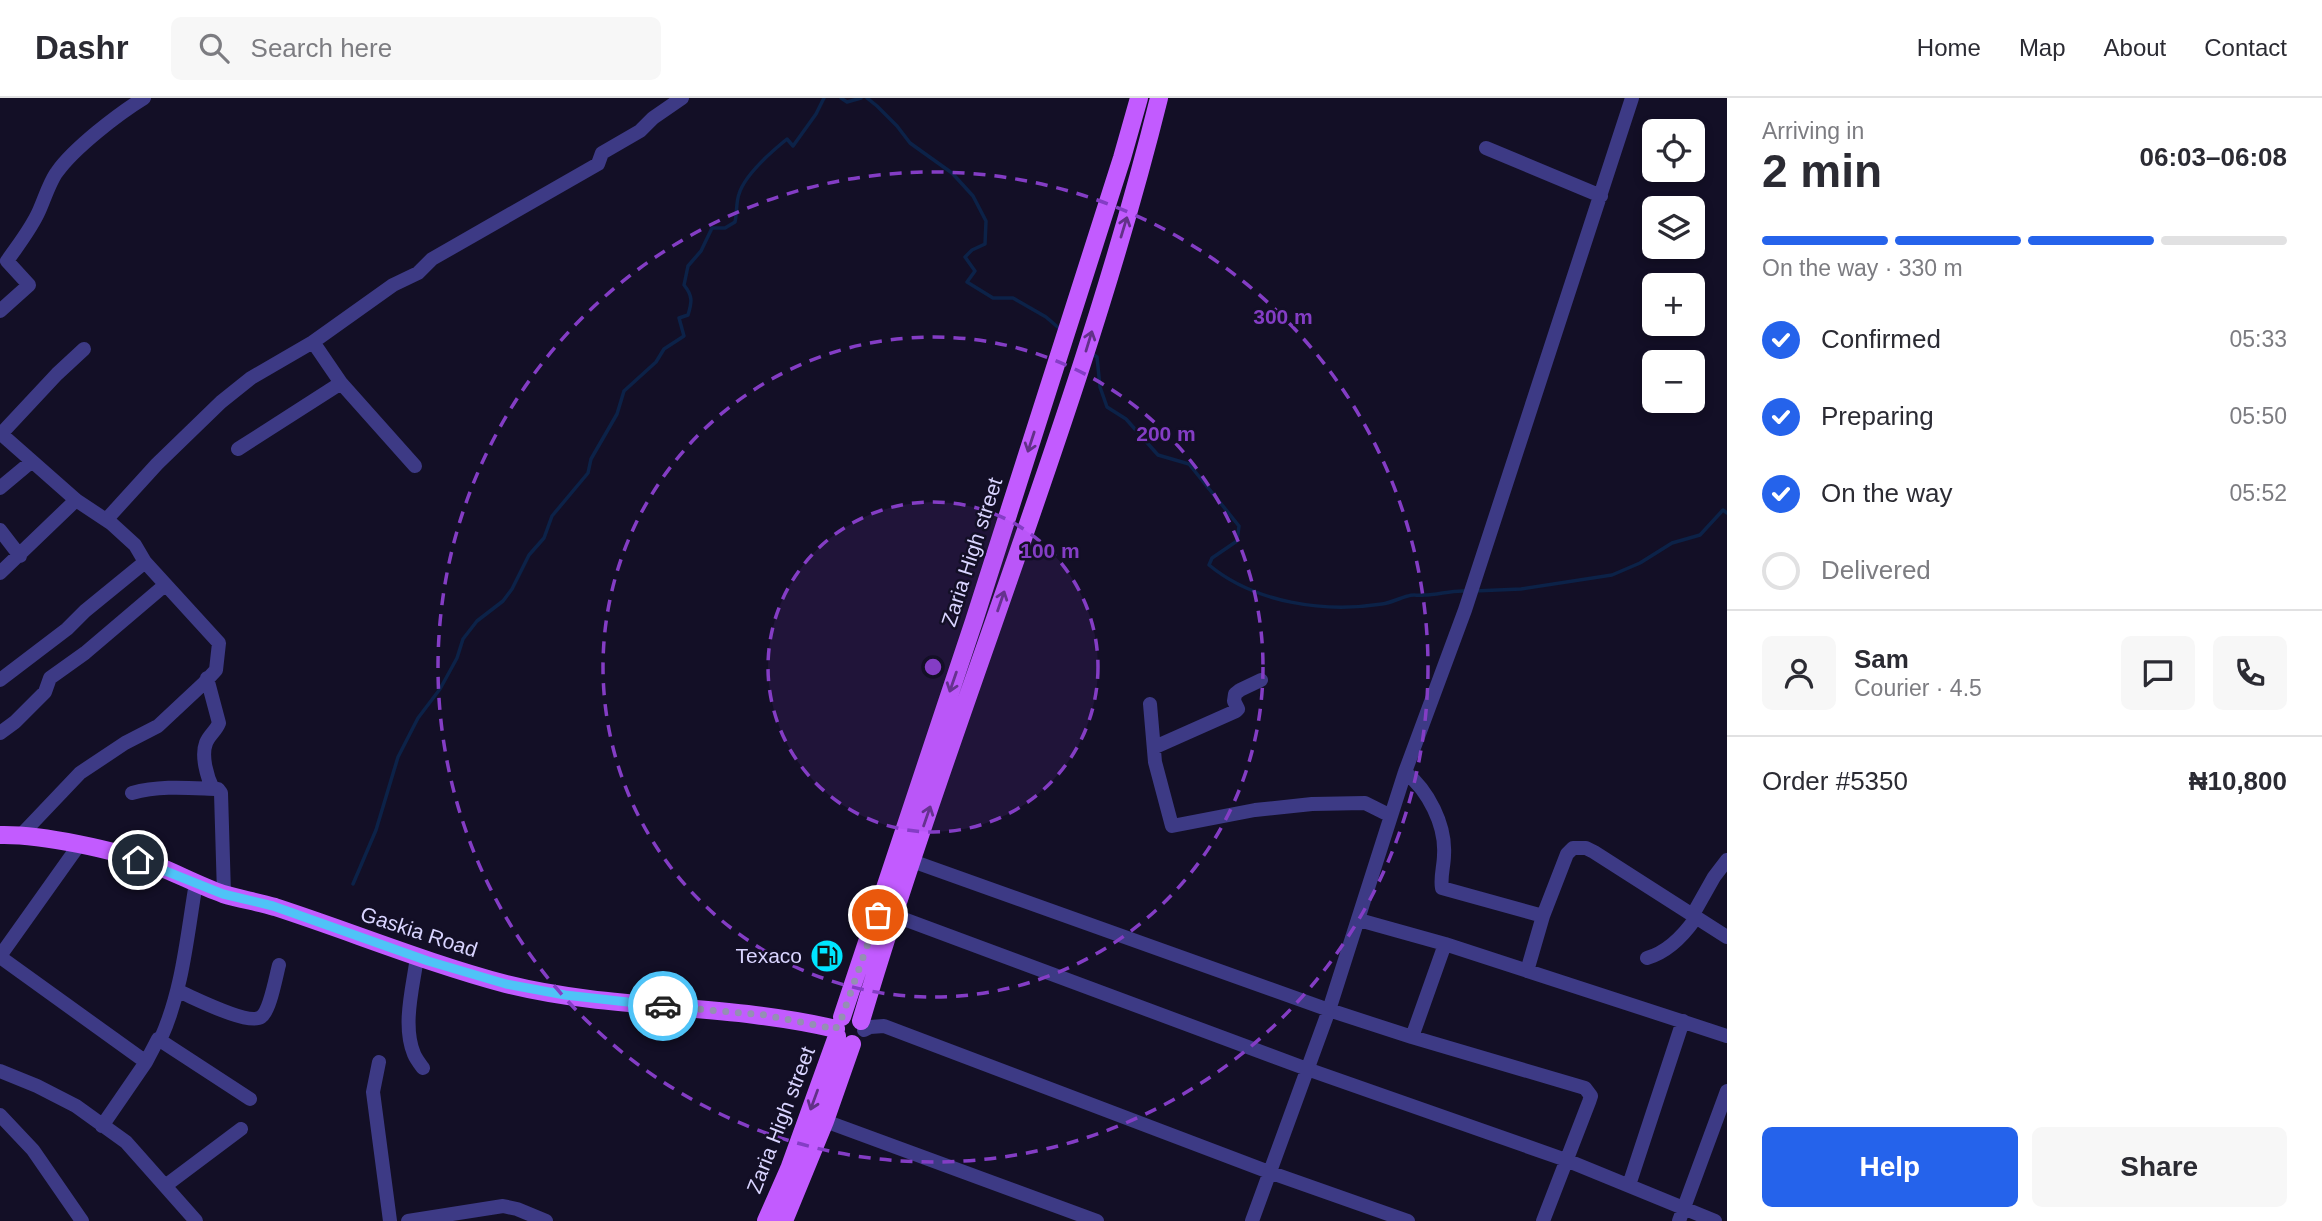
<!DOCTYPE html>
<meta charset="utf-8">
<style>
:root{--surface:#fff;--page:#f7f7f7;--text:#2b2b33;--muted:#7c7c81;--line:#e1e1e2;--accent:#2563eb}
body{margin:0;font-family:Arial,sans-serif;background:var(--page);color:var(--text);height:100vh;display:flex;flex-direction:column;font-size:26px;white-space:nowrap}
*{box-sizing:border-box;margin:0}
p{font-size:23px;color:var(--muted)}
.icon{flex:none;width:38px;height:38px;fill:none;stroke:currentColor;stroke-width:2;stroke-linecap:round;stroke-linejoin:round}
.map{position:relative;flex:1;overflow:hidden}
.panel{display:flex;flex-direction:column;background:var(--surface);width:595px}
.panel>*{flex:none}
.buttons{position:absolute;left:1642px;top:21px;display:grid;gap:14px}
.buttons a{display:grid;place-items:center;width:63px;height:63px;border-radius:10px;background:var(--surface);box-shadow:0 4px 10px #0003;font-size:35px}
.pin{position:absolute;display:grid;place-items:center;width:60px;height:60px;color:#fff;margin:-30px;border:4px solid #fff;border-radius:50%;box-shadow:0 2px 7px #0007}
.courier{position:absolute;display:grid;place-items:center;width:70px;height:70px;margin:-35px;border:5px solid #4fc3f7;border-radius:50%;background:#fff;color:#222;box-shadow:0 2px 9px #0007}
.head em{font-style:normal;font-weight:800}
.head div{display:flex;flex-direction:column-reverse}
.head{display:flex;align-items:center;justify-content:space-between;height:119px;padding:0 35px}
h1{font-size:46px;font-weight:800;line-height:52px}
.bar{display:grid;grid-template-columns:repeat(4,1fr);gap:10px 7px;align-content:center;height:84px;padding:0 35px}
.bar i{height:9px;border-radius:5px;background:var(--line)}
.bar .active{background:var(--accent)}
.bar p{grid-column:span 4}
.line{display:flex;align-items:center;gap:18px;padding:0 35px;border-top:2px solid var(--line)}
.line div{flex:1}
.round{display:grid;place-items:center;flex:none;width:74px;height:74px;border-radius:10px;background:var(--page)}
ol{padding:0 35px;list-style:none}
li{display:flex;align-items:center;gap:21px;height:77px}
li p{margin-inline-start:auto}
li .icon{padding:7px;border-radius:50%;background:var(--accent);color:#fff;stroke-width:4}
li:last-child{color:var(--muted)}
li i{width:38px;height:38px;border:4px solid var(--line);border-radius:50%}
.action{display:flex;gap:14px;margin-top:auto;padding:14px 35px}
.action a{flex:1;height:80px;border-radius:10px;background:var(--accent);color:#fff;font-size:28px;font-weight:800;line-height:80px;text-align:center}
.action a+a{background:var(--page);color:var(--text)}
header{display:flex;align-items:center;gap:42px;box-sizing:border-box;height:98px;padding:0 35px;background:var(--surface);border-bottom:2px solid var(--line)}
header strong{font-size:33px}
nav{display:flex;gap:38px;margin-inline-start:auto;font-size:24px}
.search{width:490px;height:63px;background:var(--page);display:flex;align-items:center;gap:18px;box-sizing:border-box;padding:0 24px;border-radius:10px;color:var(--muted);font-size:26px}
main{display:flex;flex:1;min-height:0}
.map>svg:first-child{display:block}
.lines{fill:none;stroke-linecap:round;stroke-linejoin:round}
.stream{stroke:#0c2248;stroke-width:3.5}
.minor{stroke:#3d3a85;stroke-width:14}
.major{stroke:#c25bff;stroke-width:18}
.oneway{stroke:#623188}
.done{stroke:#948fb3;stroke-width:7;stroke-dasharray:0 12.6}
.route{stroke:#4fc3f7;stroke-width:9}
.ring{fill:none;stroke:#843dc5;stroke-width:3.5;stroke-dasharray:12 9}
.labels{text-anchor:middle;stroke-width:5;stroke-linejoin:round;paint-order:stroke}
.street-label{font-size:21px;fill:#d9d4ff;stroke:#130f26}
.poi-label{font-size:21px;fill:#d9d4ff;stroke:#130f26;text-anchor:end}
.centre{fill:#843dc5;stroke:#130f26;stroke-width:3.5}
.ring-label{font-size:21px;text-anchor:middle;font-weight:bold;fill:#843dc5;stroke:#130f26;stroke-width:5;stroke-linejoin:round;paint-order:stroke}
</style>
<header>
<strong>Dashr</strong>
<div class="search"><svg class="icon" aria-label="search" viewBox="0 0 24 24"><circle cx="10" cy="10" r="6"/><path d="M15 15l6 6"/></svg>Search here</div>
<nav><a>Home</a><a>Map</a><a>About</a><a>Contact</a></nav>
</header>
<main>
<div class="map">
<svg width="1727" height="1123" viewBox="0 0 1727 1123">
<rect width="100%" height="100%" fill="#130f26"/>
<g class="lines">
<path class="stream" d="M 841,0 L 847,4 L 861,0
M 867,0 L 877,8 L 897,28 L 910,45 L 952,75 L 973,98 L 986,123 L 985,146 L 972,152 L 965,159 L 975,173 L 967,184 L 993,200 L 1013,200 L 1046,219 L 1060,231
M 1091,255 L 1097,259 L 1100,289 L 1107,309 L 1126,321 L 1158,357 L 1189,366 L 1239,428 L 1237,443 L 1212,460 L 1209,467 C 1255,505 1324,515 1382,506 C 1391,505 1399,500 1408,498 C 1413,496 1418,498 1424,497 C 1438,497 1451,492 1466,493
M 1474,493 L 1521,491 L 1612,477 L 1640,465 L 1672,445 L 1700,437 L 1723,412 L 1727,415
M 353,786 L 376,732 L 398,659 L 418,620 L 440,591 L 457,560 L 463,541 L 477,523 L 503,503 L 512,491 L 529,457 L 544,440 L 552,418 L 588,375 L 591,361 L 617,316 L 624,293 L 656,264 L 664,251 L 684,238 L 679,220 L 688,217 C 692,204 693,198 684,187 L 688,168 L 701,153 L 712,130 L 725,130 L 735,124 C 737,116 736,104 739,96 C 745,76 771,54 787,41 L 793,48 L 816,16 L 824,0"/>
<path class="minor" d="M 1486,50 L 1601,98
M 0,213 L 29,187 L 7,163 C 18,147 31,131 39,113 C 44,102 50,83 57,74 C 74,50 118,16 144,0
M 313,244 L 341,285 L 415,368
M 0,335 L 76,402 L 112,426 L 135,447 L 145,464 L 219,545 L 216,572 L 204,585 L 158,628 L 125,645 L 80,675 L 22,736
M 1,336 L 57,276 L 84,251
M 238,351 L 341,285
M 0,390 L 31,364
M 106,422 L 157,366 L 221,304 L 251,280 L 313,244 L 393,187 L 418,175 L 432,161 L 598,66 L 602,55 L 640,33 L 653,20 L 682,0
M 0,432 L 20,458
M 0,475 L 76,402
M 207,580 L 219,625 C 216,633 209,637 206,645 C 201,658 207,679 213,691
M 0,582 L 67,531 L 85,513 L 145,464
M 1150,606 L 1155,664 L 1172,728 L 1255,712 L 1312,706 L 1365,705 L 1391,718
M 0,635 L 15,624 L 45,594 L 50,580 L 85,555 L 165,487
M 1155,649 L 1236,613 L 1238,611 L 1234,603 L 1235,596 L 1240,592 L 1261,582
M 1405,674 C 1428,692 1446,727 1444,757 C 1444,768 1440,779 1442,790 L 1543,818
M 132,695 C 161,687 189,690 218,691 L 221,695 L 224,796
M 912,763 L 1329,912 L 1412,939 L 1585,990 L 1591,998 L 1589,1004 L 1543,1123
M 893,817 L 1307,971 L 1566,1062 L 1715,1123
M 1692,818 L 1714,779 L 1727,762
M 1359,822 L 1445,846 L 1727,938
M 0,858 L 79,747
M 0,859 L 146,964
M 417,859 C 413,889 402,927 414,956 C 416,961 420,966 423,970
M 1647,860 C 1668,854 1683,838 1695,821
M 1527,873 L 1543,818 L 1567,756 L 1573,750 L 1586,750 L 1594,754 L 1727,839
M 178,893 C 193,899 248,928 261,919 C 270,913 276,878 279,867
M 864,932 L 870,929 L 884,928 L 1269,1074 L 1408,1123
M 1412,939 L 1445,846
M 158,941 L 250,1001
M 379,964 L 373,994 L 390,1123
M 0,973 L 37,988 L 76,1008 L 126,1044 L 196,1123
M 0,1017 L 33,1052 L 82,1123
M 825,1023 L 1097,1123
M 102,1028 L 146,964 L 158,941 L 161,940 C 183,891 187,837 196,785
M 1629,1087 L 1683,923
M 165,1088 L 241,1031
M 408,1123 L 503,1108 L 517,1111 L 546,1123
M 1252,1123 L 1329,912 L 1405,674 L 1465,512 L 1632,0
M 1679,1123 L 1727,993"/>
<path class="major" d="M 0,737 C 41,736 116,752 155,767 C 178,776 200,788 223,796 C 240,801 258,804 275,809 C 352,834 427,865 506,886 C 614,913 727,905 836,931
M 842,919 L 974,523 L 1122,60 L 1139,0
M 861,923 C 953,613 1081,314 1159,0
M 766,1123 L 789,1071 L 837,938
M 784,1123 L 825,1023 L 852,946"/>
</g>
<defs><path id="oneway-shaft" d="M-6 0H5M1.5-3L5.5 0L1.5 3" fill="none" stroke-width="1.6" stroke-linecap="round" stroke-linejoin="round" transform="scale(1.75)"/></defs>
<g class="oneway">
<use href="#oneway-shaft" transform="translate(1124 129) rotate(-73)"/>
<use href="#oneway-shaft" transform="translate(1089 243) rotate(-73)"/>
<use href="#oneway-shaft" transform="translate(1031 344) rotate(108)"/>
<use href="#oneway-shaft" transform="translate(1001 503) rotate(-71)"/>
<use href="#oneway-shaft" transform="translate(953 584) rotate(109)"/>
<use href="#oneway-shaft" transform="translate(927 718) rotate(-71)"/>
<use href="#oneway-shaft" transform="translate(814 1002) rotate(110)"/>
</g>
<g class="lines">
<path class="done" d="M 663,908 L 765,917 L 836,931 L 837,924 L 842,919 L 878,817"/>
<path class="route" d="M 138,762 L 223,796 L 273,808 L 428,863 L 506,886 L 565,897 L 663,908"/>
</g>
<circle cx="933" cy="569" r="165" fill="#843dc5" fill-opacity=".12"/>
<g class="ring">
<circle cx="933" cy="569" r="165"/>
<circle cx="933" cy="569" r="330"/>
<circle cx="933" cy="569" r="495"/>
</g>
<defs>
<symbol id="fuel-disc" viewBox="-11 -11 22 22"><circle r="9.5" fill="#00e5ff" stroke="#130f26"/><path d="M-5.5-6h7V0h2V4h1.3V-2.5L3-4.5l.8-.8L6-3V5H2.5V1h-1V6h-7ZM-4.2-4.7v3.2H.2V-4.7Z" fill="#111"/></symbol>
</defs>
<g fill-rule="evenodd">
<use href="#fuel-disc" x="808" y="839" width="38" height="38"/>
</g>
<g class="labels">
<g class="street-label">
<text transform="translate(972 454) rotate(-72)" y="7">Zaria High street</text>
<text transform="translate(419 834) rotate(18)" y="7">Gaskia Road</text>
<text transform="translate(781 1022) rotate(-69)" y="7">Zaria High street</text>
</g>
<g class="poi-label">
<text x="802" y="865">Texaco</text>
</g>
</g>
<circle cx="933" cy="569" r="10" class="centre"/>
<g class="ring-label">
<text x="1283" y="226">300 m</text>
<text x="1166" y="343">200 m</text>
<text x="1050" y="460">100 m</text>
</g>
</svg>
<div class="buttons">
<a><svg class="icon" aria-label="locate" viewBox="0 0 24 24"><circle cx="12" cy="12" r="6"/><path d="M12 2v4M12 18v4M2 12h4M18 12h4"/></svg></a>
<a><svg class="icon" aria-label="layers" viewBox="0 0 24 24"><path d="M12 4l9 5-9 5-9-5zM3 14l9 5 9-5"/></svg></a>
<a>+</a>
<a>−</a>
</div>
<div class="pin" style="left:878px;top:817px;background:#ea580c"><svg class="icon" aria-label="bag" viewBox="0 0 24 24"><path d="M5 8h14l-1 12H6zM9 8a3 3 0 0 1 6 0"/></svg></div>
<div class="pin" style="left:138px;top:762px;background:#1f2937"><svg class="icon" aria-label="home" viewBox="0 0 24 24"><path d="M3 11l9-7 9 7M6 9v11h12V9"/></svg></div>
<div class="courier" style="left:663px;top:908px"><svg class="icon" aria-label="car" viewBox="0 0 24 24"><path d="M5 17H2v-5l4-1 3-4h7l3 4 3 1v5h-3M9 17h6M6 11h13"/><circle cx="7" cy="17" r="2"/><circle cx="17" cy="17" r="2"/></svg></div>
</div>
<section class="panel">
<div class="head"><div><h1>2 min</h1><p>Arriving in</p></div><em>06:03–06:08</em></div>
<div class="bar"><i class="active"></i><i class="active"></i><i class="active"></i><i></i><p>On the way · 330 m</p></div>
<ol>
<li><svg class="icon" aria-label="check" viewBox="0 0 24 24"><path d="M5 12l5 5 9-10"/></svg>Confirmed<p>05:33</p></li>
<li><svg class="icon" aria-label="check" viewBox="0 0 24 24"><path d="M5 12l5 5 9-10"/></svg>Preparing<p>05:50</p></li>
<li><svg class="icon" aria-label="check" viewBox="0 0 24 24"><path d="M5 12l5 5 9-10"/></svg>On the way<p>05:52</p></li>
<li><i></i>Delivered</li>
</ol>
<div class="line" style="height:126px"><a class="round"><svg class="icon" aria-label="person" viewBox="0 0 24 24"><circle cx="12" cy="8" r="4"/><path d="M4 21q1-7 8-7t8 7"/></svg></a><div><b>Sam</b><p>Courier · 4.5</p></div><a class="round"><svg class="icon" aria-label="chat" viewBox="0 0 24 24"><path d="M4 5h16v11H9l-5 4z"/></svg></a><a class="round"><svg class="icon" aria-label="phone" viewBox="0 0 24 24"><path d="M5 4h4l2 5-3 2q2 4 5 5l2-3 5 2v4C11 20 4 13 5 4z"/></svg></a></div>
<div class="line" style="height:91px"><div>Order #5350</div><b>₦10,800</b></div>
<div class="action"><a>Help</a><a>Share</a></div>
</section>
</main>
